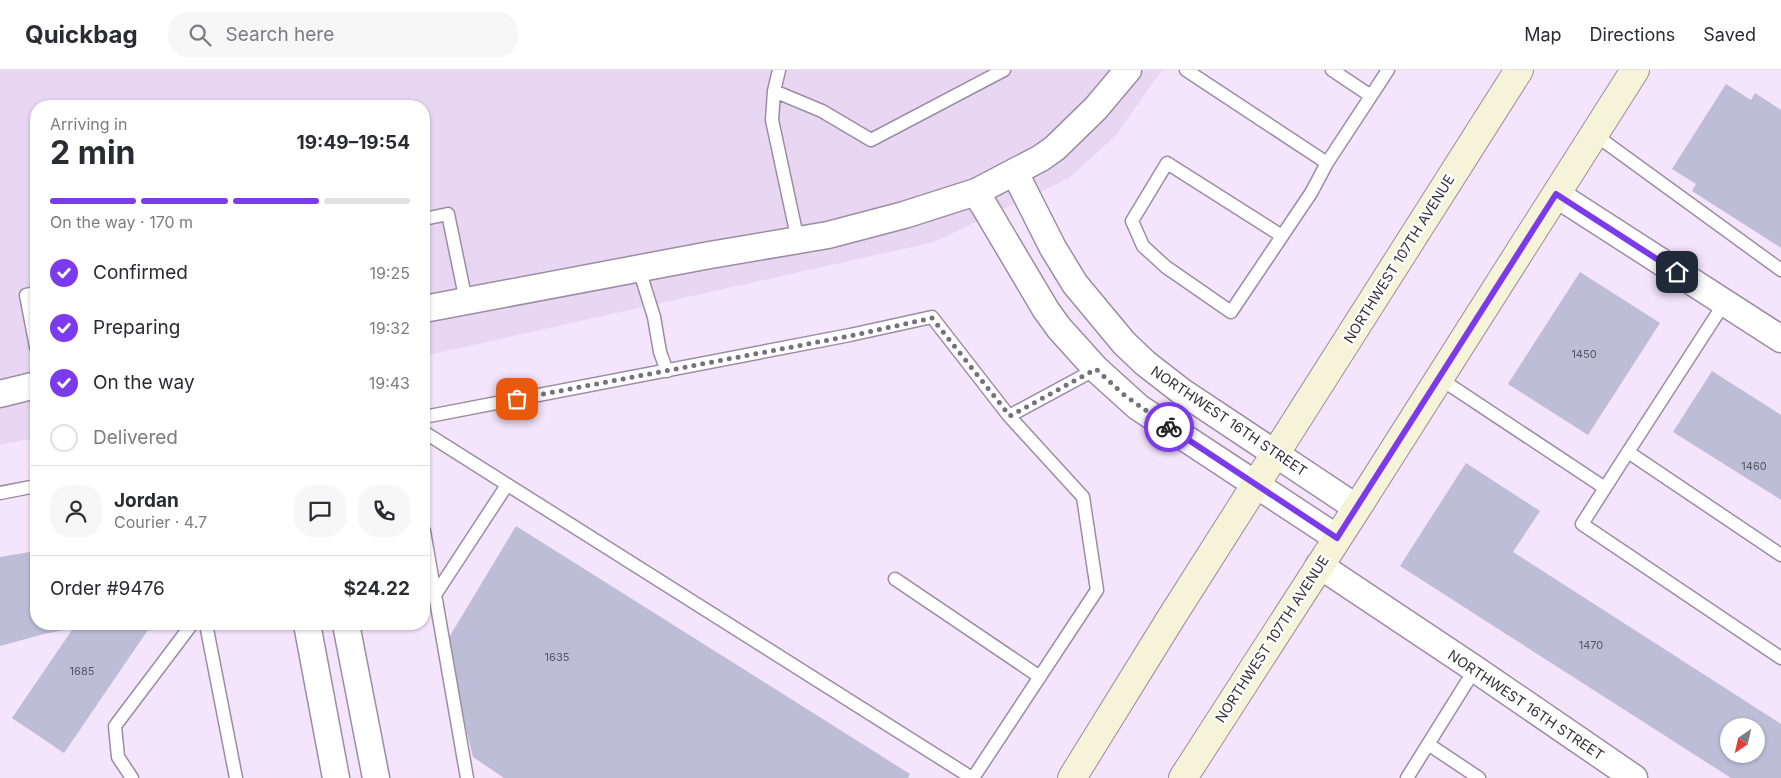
<!DOCTYPE html>
<meta charset="utf-8">
<style>
:root{--surface:#fff;--page:#f7f7f7;--text:#2b2b33;--muted:#7c7c81;--line:#e1e1e2;--accent:#7c3aed}
body{margin:0;font-family:Inter,sans-serif;background:var(--page);color:var(--text);height:100vh;display:flex;flex-direction:column;font-size:19px;white-space:nowrap}
*{box-sizing:border-box;margin:0}
p{font-size:16px;color:var(--muted)}
.icon{flex:none;width:28px;height:28px;fill:none;stroke:currentColor;stroke-width:2;stroke-linecap:round;stroke-linejoin:round}
.map{position:relative;flex:1;overflow:hidden}
.side{position:absolute;left:30px;top:30px;width:400px;height:530px;display:flex;flex-direction:column;background:var(--surface);border-radius:20px;box-shadow:0 1px 4px #0004}
.side>*{flex:none}
.needle{width:32px;rotate:214deg}
.buttons{position:absolute;left:1720px;top:648px;display:grid;gap:10px}
.buttons a{display:grid;place-items:center;width:45px;height:45px;border-radius:50%;background:var(--surface);box-shadow:0 1px 4px #0004;font-size:25px}
.pin{position:absolute;display:grid;place-items:center;width:42px;height:42px;color:#fff;margin:-21px;border-radius:10px;box-shadow:0 2px 8px #0006}
.courier{position:absolute;display:grid;place-items:center;width:50px;height:50px;margin:-25px;border:4px solid #7c3aed;border-radius:50%;background:#fff;color:#222;box-shadow:0 1px 6px #0007}
.headline em{font-style:normal;font-weight:700}
.headline div{display:flex;flex-direction:column-reverse}
.headline{display:flex;align-items:center;justify-content:space-between;height:85px;padding:0 20px}
h1{font-size:32px;font-weight:700;line-height:38px}
.bar{display:grid;grid-template-columns:repeat(4,1fr);gap:8px 5px;align-content:center;height:60px;padding:0 20px}
.bar i{height:6px;border-radius:4px;background:var(--line)}
.bar .active{background:var(--accent)}
.bar p{grid-column:span 4}
.line{display:flex;align-items:center;gap:12px;padding:0 20px;border-top:1px solid var(--line)}
.line div{flex:1}
.round{display:grid;place-items:center;flex:none;width:52px;height:52px;border-radius:20px;background:var(--page)}
ol{padding:0 20px;list-style:none}
li{display:flex;align-items:center;gap:15px;height:55px}
li p{margin-inline-start:auto}
li .icon{padding:5px;border-radius:50%;background:var(--accent);color:#fff;stroke-width:4}
li:last-child{color:var(--muted)}
li i{width:28px;height:28px;border:2px solid var(--line);border-radius:50%}
header{display:flex;align-items:center;gap:30px;box-sizing:border-box;height:70px;padding:0 25px;background:var(--surface);border-bottom:1px solid var(--line)}
header strong{font-size:24px}
nav{display:flex;gap:28px;margin-inline-start:auto;font-size:18px}
.search{width:350px;height:45px;background:var(--page);display:flex;align-items:center;gap:12px;box-sizing:border-box;padding:0 18px;border-radius:20px;color:var(--muted);font-size:19px}
.map>svg:first-child{display:block}
.built{fill:#e8d6f3}
.building{fill:#bdbdd7;fill-rule:evenodd}
.lines{fill:none;stroke-linecap:round;stroke-linejoin:round}
.service-casing{stroke:#9b8da3;stroke-width:15}
.minor-casing{stroke:#9b8da3;stroke-width:29}
.secondary-casing{stroke:#9b8da3;stroke-width:30}
.service{stroke:#fff;stroke-width:12}
.minor{stroke:#fff;stroke-width:26}
.secondary{stroke:#f5f4d8;stroke-width:28}
.done{stroke:#79707e;stroke-width:5;stroke-dasharray:0 9}
.route{stroke:#7c3aed;stroke-width:6}
.labels{text-anchor:middle;stroke-width:4.5;stroke-linejoin:round;paint-order:stroke}
.number-label{font-size:11px;fill:#585461}
.street-label{font-size:14px;fill:#37313a;stroke:#fff}
</style>
<header>
<strong>Quickbag</strong>
<div class="search"><svg class="icon" aria-label="search" viewBox="0 0 24 24"><circle cx="10" cy="10" r="6"/><path d="M15 15l6 6"/></svg>Search here</div>
<nav><a>Map</a><a>Directions</a><a>Saved</a></nav>
</header>
<div class="map">
<svg width="1781" height="708" viewBox="0 0 1781 708">
<rect width="100%" height="100%" fill="#f4e4fc"/>
<path class="built" d="M 0,0 L 1162,0 L 1116,65 L 1069,108 L 934,172 L 424,286 L 424,36 L 36,36 L 36,368 L 0,375 Z"/>
<path class="building" d="M 1726,14 L 1751,30 L 1755,23 L 1781,40 L 1781,178 L 1692,121 L 1696,114 L 1672,99 Z
M 1580,202 L 1660,253 L 1588,365 L 1508,314 Z
M 1712,301 L 1781,345 L 1781,430 L 1673,362 Z
M 1466,393 L 1540,441 L 1513,482 L 1781,654 L 1781,708 L 1731,708 L 1400,496 ZM 1729,656 L 1756,656 L 1756,684 L 1729,684 Z
M 516,456 L 910,704 L 908,708 L 504,708 L 473,687 L 445,574 Z
M 36,481 L 36,554 L 63,554 L 64,560 L 44,564 L 0,576 L 0,487 Z
M 76,554 L 152,554 L 64,683 L 12,648 Z"/>
<g class="lines">
<defs>
<path id="service" d="M 779,0 L 774,21 L 772,50 L 798,171
M 1186,0 L 1327,93 L 1371,26 L 1332,0
M 774,21 L 822,41 L 871,70 L 1004,0
M 1371,26 L 1388,0
M 1594,64 L 1781,200
M 424,149 L 448,144 L 466,231
M 1282,166 L 1167,93 L 1132,151 L 1143,176 L 1166,197 L 1231,242 L 1311,123 L 1327,93
M 639,199 L 654,247 L 660,282 L 667,301
M 36,223 L 26,225 L 36,277
M 1439,308 L 1605,418 L 1582,454 L 1781,588
M 1009,346 L 1096,299
M 424,347 L 850,265 L 932,247 L 1009,346 L 1083,427 L 1097,520 L 973,708
M 424,362 L 972,708
M 1628,382 L 1725,232
M 1605,418 L 1628,382 L 1781,485
M 0,423 L 36,416
M 424,461 L 467,708
M 895,509 L 1040,607
M 435,525 L 507,415
M 206,554 L 236,708
M 1428,674 L 1479,708
M 132,708 L 118,687 L 115,656 L 192,554
M 1407,708 L 1475,599"/>
<path id="minor" d="M 1015,103 L 1053,178 L 1075,214 L 1124,273 L 1145,293 L 1181,321 L 1357,438
M 976,122 L 1046,240 L 1059,258 L 1096,299 L 1138,337 L 1337,468
M 1556,124 L 1781,269
M 424,239 L 710,185 L 828,165 L 904,145 L 976,122 L 1041,88 L 1055,78 L 1096,38 L 1128,0
M 0,324 L 36,315
M 1319,495 L 1475,599 L 1634,708
M 307,554 L 336,708
M 346,554 L 376,708"/>
<path id="secondary" d="M 1072,708 L 1171,548 L 1519,0
M 1183,708 L 1357,438 L 1635,0"/>
</defs>
<use href="#service" class="service-casing"/>
<use href="#minor" class="minor-casing"/>
<use href="#secondary" class="secondary-casing"/>
<use href="#service" class="service"/>
<use href="#minor" class="minor"/>
<use href="#secondary" class="secondary"/>
</g>
<g class="lines">
<path class="done" d="M 517,329 L 850,266 L 932,248 L 1010,346 L 1096,299 L 1123,324 L 1169,357"/>
<path class="route" d="M 1169,357 L 1337,468 L 1556,124 L 1677,202"/>
</g>
<g class="labels">
<g class="number-label">
<text x="1584" y="288">1450</text>
<text x="1754" y="400">1460</text>
<text x="1591" y="579">1470</text>
<text x="557" y="591">1635</text>
<text x="82" y="605">1685</text>
</g>
<g class="street-label">
<text transform="translate(1399 189) rotate(-58)" y="5">NORTHWEST 107TH AVENUE</text>
<text transform="translate(1229 351) rotate(34)" y="5">NORTHWEST 16TH STREET</text>
<text transform="translate(1272 569) rotate(-57)" y="5">NORTHWEST 107TH AVENUE</text>
<text transform="translate(1526 635) rotate(34)" y="5">NORTHWEST 16TH STREET</text>
</g>
</g>
</svg>
<div class="buttons">
<a><svg class="needle" viewBox="-14 -14 28 28"><path d="M0-13l5 13h-10z" fill="#e53935"/><path d="M0 13l5-13h-10z" fill="#7c7c81"/></svg></a>
</div>
<div class="pin" style="left:517px;top:329px;background:#ea580c"><svg class="icon" aria-label="bag" viewBox="0 0 24 24"><path d="M5 8h14l-1 12H6zM9 8a3 3 0 0 1 6 0"/></svg></div>
<div class="pin" style="left:1677px;top:202px;background:#1f2937"><svg class="icon" aria-label="home" viewBox="0 0 24 24"><path d="M3 11l9-7 9 7M6 9v11h12V9"/></svg></div>
<div class="courier" style="left:1169px;top:357px"><svg class="icon" aria-label="bike" viewBox="0 0 24 24"><circle cx="6" cy="16" r="4"/><circle cx="18" cy="16" r="4"/><path d="M6 16l4-8h5l3 8M10 8l3 8H6M13 5h3"/></svg></div>
<section class="side">
<div class="headline"><div><h1>2 min</h1><p>Arriving in</p></div><em>19:49–19:54</em></div>
<div class="bar"><i class="active"></i><i class="active"></i><i class="active"></i><i></i><p>On the way · 170 m</p></div>
<ol>
<li><svg class="icon" aria-label="check" viewBox="0 0 24 24"><path d="M5 12l5 5 9-10"/></svg>Confirmed<p>19:25</p></li>
<li><svg class="icon" aria-label="check" viewBox="0 0 24 24"><path d="M5 12l5 5 9-10"/></svg>Preparing<p>19:32</p></li>
<li><svg class="icon" aria-label="check" viewBox="0 0 24 24"><path d="M5 12l5 5 9-10"/></svg>On the way<p>19:43</p></li>
<li><i></i>Delivered</li>
</ol>
<div class="line" style="height:90px"><a class="round"><svg class="icon" aria-label="person" viewBox="0 0 24 24"><circle cx="12" cy="8" r="4"/><path d="M4 21q1-7 8-7t8 7"/></svg></a><div><b>Jordan</b><p>Courier · 4.7</p></div><a class="round"><svg class="icon" aria-label="chat" viewBox="0 0 24 24"><path d="M4 5h16v11H9l-5 4z"/></svg></a><a class="round"><svg class="icon" aria-label="phone" viewBox="0 0 24 24"><path d="M5 4h4l2 5-3 2q2 4 5 5l2-3 5 2v4C11 20 4 13 5 4z"/></svg></a></div>
<div class="line" style="height:65px"><div>Order #9476</div><b>$24.22</b></div>
</section>
</div>
